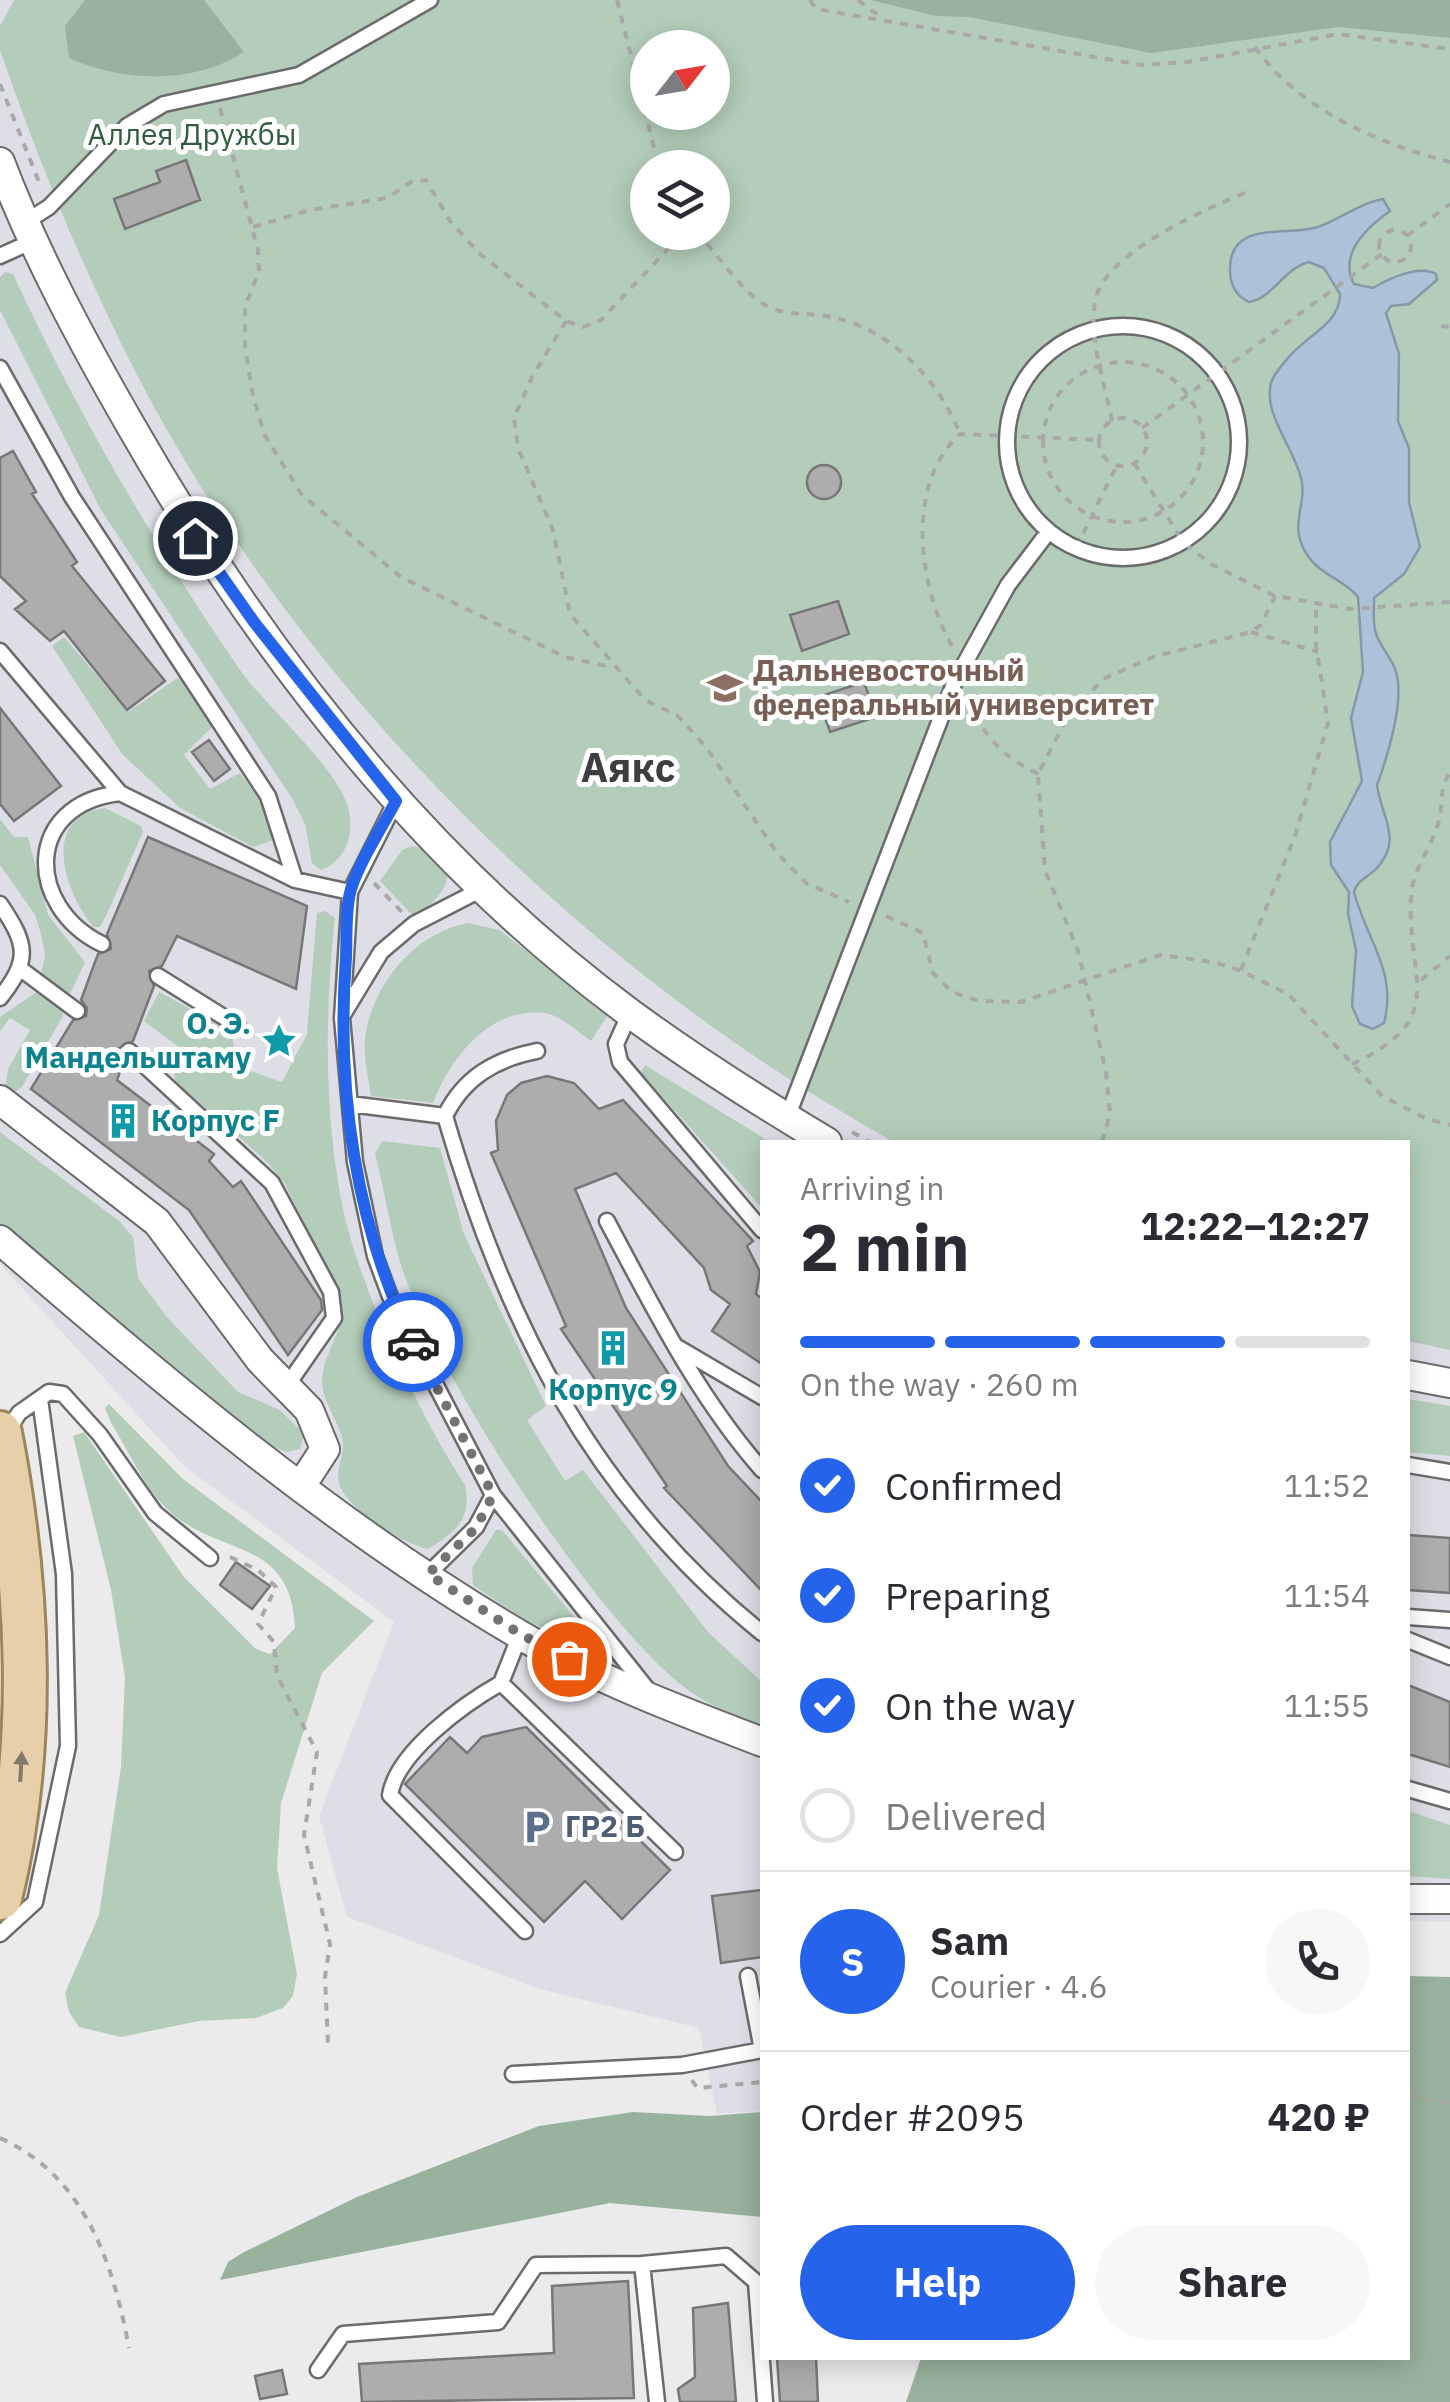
<!DOCTYPE html>
<meta charset="utf-8">
<style>
:root{--surface:#fff;--page:#f7f7f7;--text:#2b2b33;--muted:#7c7c81;--line:#e1e1e2;--accent:#2563eb}
body{margin:0;font-family:"IBM Plex Sans",sans-serif;background:var(--page);color:var(--text);height:100vh;display:flex;flex-direction:column;font-size:38px;white-space:nowrap}
*{box-sizing:border-box;margin:0}
p{font-size:32px;color:var(--muted)}
.icon{flex:none;width:55px;height:55px;fill:none;stroke:currentColor;stroke-width:2;stroke-linecap:round;stroke-linejoin:round}
.map{position:relative;flex:1;overflow:hidden}
.panel{position:absolute;left:760px;top:1140px;width:650px;height:1220px;display:flex;flex-direction:column;background:var(--surface);border-radius:0px;box-shadow:0 5px 25px #0003}
.panel>*{flex:none}
.needle{width:65px;rotate:59deg}
.controls{position:absolute;left:630px;top:30px;display:grid;gap:20px}
.controls a{display:grid;place-items:center;width:100px;height:100px;border-radius:50%;background:var(--surface);box-shadow:0 5px 25px #0003;font-size:50px}
.pin{position:absolute;display:grid;place-items:center;width:85px;height:85px;color:#fff;margin:-42px;border:5px solid #fff;border-radius:50%;box-shadow:0 2px 10px #0007}
.courier{position:absolute;display:grid;place-items:center;width:100px;height:100px;margin:-50px;border:8px solid #2563eb;border-radius:50%;background:#fff;color:#222;box-shadow:0 2px 12px #0007}
.overview em{font-style:normal;font-weight:800}
.overview div{display:flex;flex-direction:column-reverse}
.overview{display:flex;align-items:center;justify-content:space-between;height:170px;padding:0 40px}
h1{font-size:65px;font-weight:800;line-height:75px}
.bar{display:grid;grid-template-columns:repeat(4,1fr);gap:15px 10px;align-content:center;height:120px;padding:0 40px}
.bar i{height:12px;border-radius:8px;background:var(--line)}
.bar .active{background:var(--accent)}
.bar p{grid-column:span 4}
.line{display:flex;align-items:center;gap:25px;padding:0 40px;border-top:2px solid var(--line)}
.line div{flex:1}
.round{display:grid;place-items:center;flex:none;width:105px;height:105px;border-radius:52px;background:var(--page)}
ol{padding:0 40px;list-style:none}
li{display:flex;align-items:center;gap:30px;height:110px}
li p{margin-inline-start:auto}
li .icon{padding:10px;border-radius:50%;background:var(--accent);color:#fff;stroke-width:4}
li:last-child{color:var(--muted)}
li i{width:55px;height:55px;border:5px solid var(--line);border-radius:50%}
.cta{display:flex;gap:20px;margin-top:auto;padding:20px 40px}
.cta a{flex:1;height:115px;border-radius:60px;background:var(--accent);color:#fff;font-size:40px;font-weight:800;line-height:115px;text-align:center}
.cta a+a{background:var(--page);color:var(--text)}
.map>svg:first-child{display:block}
.built{fill:#dedee6;fill-rule:evenodd}
.green{fill:#b4cdba;fill-rule:evenodd}
.forest{fill:#98b29e}
.water{fill:#acc2d9;stroke:#8797a7;stroke-width:2.5}
.building{fill:#adadae;stroke:#777778;stroke-width:2.5}
.lines{fill:none;stroke-linecap:round;stroke-linejoin:round}
.lane-casing{stroke:#6b6b6c;stroke-width:19}
.street-casing{stroke:#6b6b6c;stroke-width:32}
.primary-casing{stroke:#9d855a;stroke-width:48}
.path{stroke:#a8a8a8;stroke-width:4;stroke-dasharray:8 8;stroke-linecap:butt}
.lane{stroke:#fff;stroke-width:14}
.street{stroke:#fff;stroke-width:28}
.primary{stroke:#e7d0a9;stroke-width:42}
.oneway{fill:#837968}
.done{stroke:#737373;stroke-width:10;stroke-dasharray:0 18}
.route{stroke:#2563eb;stroke-width:12}
.labels{text-anchor:middle;stroke-width:10;stroke-linejoin:round;paint-order:stroke}
.park-label{font-size:30px;fill:#315d3e;stroke:#fff}
.education-label{font-size:30px;font-weight:bold;fill:#785e54;stroke:#fff;text-anchor:start}
.culture-label{font-size:30px;font-weight:bold;fill:#0d838f;stroke:#fff;text-anchor:end}
.service-label{font-size:30px;font-weight:bold;fill:#4e5e75;stroke:#fff;text-anchor:start}
.district-label{font-size:40px;font-weight:bold;fill:#3e3e3f;stroke:#fff}
</style>
<div class="map">
<svg width="1450" height="2402" viewBox="0 0 1450 2402">
<rect width="100%" height="100%" fill="#ebebec"/>
<path class="built" d="M 0,0 L 1450,0 L 1450,1922 L 1408,1921 L 1408,1142 L 762,1142 L 762,2111 L 717,2114 L 699,2028 L 540,1989 L 347,1917 L 319,1816 L 394,1622 L 184,1466 L 0,1264 L 0,1228 L 9,1218 L 0,1207 ZM 648,48 L 712,48 L 712,112 L 648,112 ZM 648,168 L 712,168 L 712,232 L 648,232 Z"/>
<path class="green" d="M 14,0 L 1450,0 L 1450,1350 L 1408,1341 L 1408,1142 L 894,1142 C 586,972 297,686 135,371 C 82,267 38,160 0,50 L 0,26 ZM 648,48 L 712,48 L 712,112 L 648,112 ZM 648,168 L 712,168 L 712,232 L 648,232 Z
M 5,272 L 13,274 C 77,412 154,545 240,670 C 267,708 336,766 348,807 C 355,833 347,860 321,870 L 312,863 L 305,824 L 293,800 L 101,510 L 0,310 L 0,277 Z
M 64,637 L 128,712 L 179,677 L 212,727 L 184,755 L 210,789 L 240,773 L 261,802 L 276,839 L 253,847 L 180,808 L 122,754 L 52,646 Z
M 105,808 L 141,826 L 143,832 L 107,914 L 100,927 L 93,927 C 65,892 39,817 105,808 Z
M 0,819 L 14,837 L 28,837 L 48,915 L 85,962 L 70,994 L 62,996 L 40,980 L 45,955 L 41,934 L 35,915 L 0,865 Z
M 412,846 C 467,858 450,894 414,917 L 380,881 L 402,850 Z
M 325,911 L 335,918 C 325,1009 324,1108 341,1199 C 356,1281 419,1415 465,1485 C 472,1519 456,1532 428,1549 C 404,1545 345,1508 339,1483 C 335,1468 346,1453 342,1438 C 338,1420 321,1399 322,1380 C 324,1351 345,1331 342,1300 L 285,1184 L 266,1161 L 176,1082 L 174,1075 L 188,1054 L 144,1021 L 159,992 L 222,1026 L 233,1038 L 234,1059 L 242,1068 L 282,1082 L 307,1034 L 317,913 Z
M 468,923 L 499,930 L 609,1013 L 591,1041 C 579,1033 560,1015 545,1013 C 489,1007 451,1057 433,1103 L 371,1096 C 368,1076 362,1052 366,1032 C 375,981 417,932 468,923 Z
M 38,991 L 62,1010 L 63,1016 L 22,1087 L 12,1094 L 5,1089 L 8,1069 L 30,1030 L 10,1018 L 0,1031 L 0,1017 Z
M 645,1065 L 770,1142 L 762,1142 L 762,1208 L 641,1073 Z
M 0,1132 L 119,1221 L 133,1237 L 138,1278 L 166,1316 L 238,1392 L 280,1410 L 304,1434 L 300,1449 L 286,1452 L 274,1447 L 190,1384 L 0,1225 Z
M 382,1141 L 440,1148 L 464,1234 L 546,1406 L 527,1420 L 565,1481 L 583,1470 L 708,1632 L 762,1682 L 762,1728 C 737,1717 711,1706 688,1690 C 599,1625 433,1371 401,1265 C 390,1229 385,1191 375,1154 Z
M 1408,1399 L 1450,1406 L 1450,1456 L 1408,1452 Z
M 109,1404 L 183,1479 L 374,1621 L 322,1673 L 281,1803 L 277,1868 L 297,1974 L 293,1996 L 283,2008 L 256,2018 L 199,2021 L 121,2037 L 79,2027 L 69,2012 L 65,1993 L 99,1915 L 121,1767 L 125,1677 L 111,1590 L 73,1436 L 84,1432 L 184,1577 L 256,1649 L 270,1654 L 295,1628 C 291,1536 218,1558 167,1509 C 144,1487 128,1450 111,1423 L 105,1408 Z
M 496,1530 L 502,1530 L 589,1635 L 588,1645 L 526,1621 L 473,1585 L 472,1568 Z
M 1408,1811 L 1450,1825 L 1450,1879 L 1408,1876 Z"/>
<path class="forest" d="M 85,0 L 204,0 L 244,52 C 193,85 123,82 69,58 L 65,26 Z
M 870,0 L 1450,0 L 1450,38 L 1339,27 L 1151,53 L 969,17 L 936,16 Z
M 1408,1976 L 1450,1977 L 1450,2402 L 906,2402 L 921,2358 L 1408,2358 Z
M 633,2112 L 709,2116 L 762,2112 L 762,2217 L 610,2203 L 220,2280 L 228,2262 L 244,2252 L 357,2197 L 539,2126 Z"/>
<path class="water" d="M 1383,199 L 1390,211 C 1366,228 1338,254 1354,284 L 1373,288 C 1388,279 1419,264 1436,274 L 1437,280 L 1409,304 L 1391,306 L 1386,313 L 1399,354 L 1398,421 L 1409,448 L 1409,502 L 1420,547 L 1404,574 L 1374,598 C 1374,608 1373,620 1375,630 C 1378,645 1392,657 1396,672 C 1405,701 1387,758 1377,785 C 1381,817 1404,840 1376,869 C 1367,878 1357,880 1354,892 C 1366,939 1398,972 1384,1023 L 1373,1029 L 1360,1024 L 1352,1006 L 1356,950 L 1348,914 L 1349,892 L 1331,865 L 1330,842 L 1362,781 L 1351,718 L 1363,672 L 1358,597 C 1345,580 1319,575 1306,553 C 1288,524 1308,504 1301,478 C 1294,448 1263,414 1271,383 C 1273,375 1283,364 1288,358 C 1306,335 1340,325 1340,294 L 1324,268 L 1309,262 C 1283,269 1273,298 1249,302 C 1236,296 1230,284 1230,270 C 1229,219 1288,237 1318,227 C 1340,219 1360,203 1383,199 Z"/>
<path class="building" d="M 186,160 L 200,200 L 125,229 L 114,199 L 160,182 L 156,171 Z
M 13,451 L 36,492 L 32,494 L 77,562 L 72,566 L 165,681 L 127,710 L 64,631 L 50,641 L 15,609 L 26,601 L 0,576 L 0,458 Z
M807 482a17 17 0 1 1 34 0a17 17 0 1 1-34 0Z
M 838,601 L 849,634 L 802,651 L 790,615 Z
M 864,682 L 876,717 L 830,732 L 818,697 Z
M 0,708 L 61,786 L 14,821 L 0,804 Z
M 209,740 L 230,769 L 214,781 L 192,752 Z
M 148,837 L 307,906 L 296,989 L 177,936 L 162,966 L 149,971 L 154,986 L 133,1041 L 119,1048 L 124,1061 L 117,1080 L 214,1154 L 209,1161 L 233,1187 L 241,1181 L 321,1300 L 322,1310 L 288,1355 L 189,1210 L 31,1089 L 73,1020 L 86,1016 L 87,1008 L 81,1000 L 98,954 L 111,949 L 107,934 Z
M 547,1076 L 574,1083 L 599,1109 L 623,1100 L 753,1241 L 747,1246 L 760,1272 L 756,1294 L 762,1299 L 762,1364 L 712,1331 L 730,1304 L 711,1290 L 704,1268 L 616,1173 L 575,1189 L 626,1308 L 728,1466 L 762,1502 L 762,1591 L 664,1488 L 667,1486 L 561,1329 L 566,1326 L 491,1153 L 498,1150 L 496,1121 L 507,1095 L 521,1083 Z
M 1408,1535 L 1450,1538 L 1450,1593 L 1408,1590 Z
M 236,1562 L 270,1586 L 252,1609 L 220,1585 Z
M 1408,1685 L 1450,1702 L 1450,1767 L 1408,1754 Z
M 526,1727 L 670,1870 L 622,1919 L 585,1881 L 544,1922 L 405,1784 L 450,1737 L 467,1753 L 482,1737 Z
M 762,1890 L 762,1957 L 721,1963 L 712,1896 Z
M 628,2281 L 634,2398 L 362,2402 L 359,2364 L 554,2353 L 552,2286 Z
M 728,2303 L 736,2402 L 680,2402 L 678,2389 L 695,2377 L 693,2308 Z
M 777,2358 L 816,2358 L 818,2402 L 780,2402 Z
M 282,2370 L 287,2394 L 260,2399 L 255,2376 Z"/>
<g class="lines">
<defs>
<path id="lane" d="M 24,223 L 49,207 L 127,126 L 164,104 L 299,75 L 430,0
M 0,256 L 33,241
M1007 442a116 116 0 1 1 232 0a116 116 0 1 1-232 0Z
M 0,368 L 72,497 L 268,796 L 295,880 L 350,892
M 0,651 L 120,793 L 295,880
M 396,801 L 350,892 L 342,1018 L 355,1162 L 375,1256 L 391,1299 L 493,1495 L 476,1527 L 428,1574
M 0,904 C 28,945 30,960 0,998
M 102,944 C 25,906 24,804 120,793
M 22,970 L 77,1011
M 158,976 L 238,1026
M 344,1013 L 381,952 L 414,924 L 484,888
M 630,1013 L 616,1044 L 620,1062 L 762,1230
M 129,1051 L 272,1183 L 331,1292 L 334,1318 L 286,1387
M 350,1104 L 445,1116 C 505,1322 592,1496 762,1633
M 445,1116 C 464,1077 496,1059 537,1051
M 787,1118 L 955,681 L 1008,585 L 1049,531
M 607,1221 C 653,1307 697,1396 762,1470
M 677,1347 L 762,1397
M 7,1432 L 19,1413 L 49,1392 L 63,1394 L 100,1435 L 155,1513 L 210,1558
M 1408,1465 L 1450,1472
M 493,1495 L 648,1690
M 1408,1617 L 1450,1620
M 520,1635 L 501,1683 L 675,1852
M 1408,1640 L 1450,1657
M 501,1683 C 464,1704 397,1752 390,1795 L 525,1931
M 1408,1789 L 1450,1801
M 0,1934 L 35,1902 L 68,1746 L 64,1574 L 40,1399
M 748,1976 L 762,2050
M 513,2074 L 682,2065 L 762,2050
M 318,2370 L 343,2334 L 498,2322 L 536,2265 L 642,2264
M 657,2402 L 642,2264 L 726,2256 L 756,2282 L 765,2402"/>
<path id="street" d="M 0,162 C 35,254 82,341 131,426 C 259,650 422,860 631,1014 C 694,1060 760,1102 827,1142
M 0,1100 L 157,1222 L 260,1360 L 309,1410 L 325,1449 L 301,1486
M 0,1240 C 165,1382 331,1524 520,1635 C 596,1679 681,1711 762,1742
M 1408,1375 L 1450,1383
M 1408,1899 L 1450,1899"/>
<path id="primary" d="M 0,1433 C 29,1584 37,1748 0,1898"/>
</defs>
<use href="#lane" class="lane-casing"/>
<use href="#street" class="street-casing"/>
<use href="#primary" class="primary-casing"/>
<path class="path" d="M 617,0 L 659,168
M 810,0 L 816,9 L 1142,65 L 1188,62 L 1338,34 L 1450,49
M 858,0 L 882,18
M 1255,47 C 1298,109 1379,144 1450,162
M 0,84 L 41,187
M 220,108 L 258,250 L 259,271 L 245,307 L 245,346 L 252,391 L 264,434 L 302,495 L 401,577 L 565,657 L 611,667
M 253,227 L 310,210 L 387,198 L 411,182 L 426,180 L 450,221 L 480,254 L 566,321 L 583,327 L 601,320 L 684,232
M1379 246a16 16 0 1 1 32 0a16 16 0 1 1-32 0Z
M 696,232 C 718,254 735,283 759,301 C 780,317 802,312 826,316 C 888,326 938,378 960,434
M 1407,236 L 1450,204
M 566,321 L 532,377 L 514,418 L 518,448 L 553,530 L 570,614 L 645,700 L 678,716 L 706,747 L 777,853 L 806,883 L 849,902
M 1441,326 L 1450,327
M1043 442a80 80 0 1 1 160 0a80 80 0 1 1-160 0Z
M1099 442a24 24 0 1 1 48 0a24 24 0 1 1-48 0Z
M 1112,421 C 1105,383 1087,335 1096,297 C 1108,252 1207,208 1247,192
M 1142,428 L 1382,254
M 1134,463 L 1183,542 L 1211,564 L 1275,596 L 1350,609 L 1450,602
M 1076,548 L 1117,465
M 1251,632 L 1318,652
M 952,646 C 918,586 905,484 960,434 L 1100,440
M 969,700 C 983,736 1003,757 1038,774
M 374,883 L 402,912
M 886,916 L 923,933 L 933,973 L 952,992 L 979,1001 L 1021,1002 L 1160,955 L 1214,962 L 1241,971 L 1288,994 L 1382,1096 L 1427,1119 L 1450,1125
M 1241,970 L 1295,836 L 1328,723 L 1316,645 L 1316,606
M 1421,980 L 1450,956
M 1352,1064 C 1450,1019 1407,981 1411,897 C 1412,870 1431,849 1438,824 C 1444,807 1438,788 1450,773
M 852,1132 L 869,1142
M 1102,1142 L 1110,1114 L 1106,1072 L 1078,951 L 1045,870 L 1038,774 L 1067,718 L 1103,679 L 1153,657 L 1251,632 L 1261,625 L 1275,596
M 230,1557 L 258,1570 L 276,1587 L 258,1624 L 274,1642 L 277,1676 L 317,1752 L 304,1835 L 330,1944 L 325,1977 L 328,2044
M 692,2080 L 697,2088 L 762,2082
M 1408,2096 L 1450,2103
M 0,2138 C 85,2176 113,2263 129,2348"/>
<use href="#lane" class="lane"/>
<use href="#street" class="street"/>
<use href="#primary" class="primary"/>
</g>
<defs><path id="oneway-solid" d="M-6-.8H1V-3.2L6.5 0L1 3.2V.8H-6Z" transform="scale(2.5)"/></defs>
<use class="oneway" href="#oneway-solid" transform="translate(21 1767) rotate(-87)"/>
<g class="lines">
<path class="done" d="M 413,1342 L 493,1495 L 476,1528 L 428,1574 L 520,1634 L 569,1659"/>
<path class="route" d="M 195,538 L 254,622 L 396,801 C 381,829 361,859 351,889 C 345,910 347,936 346,957 C 336,1089 355,1224 413,1342"/>
</g>
<defs>
<symbol id="university-bare" viewBox="-9 -9 18 18"><path d="M0-5L7-2L0 1L-7-2ZM-4 1L0 2.5L4 1V4Q0 6-4 4Z" fill="#8d6e63" stroke="#fff" stroke-width="2.5" paint-order="stroke"/></symbol>
<symbol id="sight-bare" viewBox="-9 -9 18 18"><path d="M0-6L1.8-2.2L6-1.7L2.9 1.2L3.7 5.4L0 3.3L-3.7 5.4L-2.9 1.2L-6-1.7L-1.8-2.2Z" fill="#0f9aa8" stroke="#fff" stroke-width="2.5" paint-order="stroke"/></symbol>
<symbol id="building-bare" viewBox="-9 -9 18 18"><path d="M-4-6H4V6H1V3H-1V6H-4ZM-2.5-4.3h1.7v1.8h-1.7ZM.8-4.3h1.7v1.8H.8ZM-2.5-1h1.7V.8h-1.7ZM.8-1h1.7V.8H.8Z" fill="#0f9aa8" stroke="#fff" stroke-width="2.5" paint-order="stroke"/></symbol>
<symbol id="parking-bare" viewBox="-9 -9 18 18"><path d="M-3.5-5.5H1a3.5 3.5 0 0 1 0 7H-1V5.5H-3.5ZM-1-3.4V-.6H.8a1.4 1.4 0 0 0 0-2.8Z" fill="#5c6f8a" stroke="#fff" stroke-width="2.5" paint-order="stroke"/></symbol>
</defs>
<g fill-rule="evenodd">
<use href="#university-bare" x="700" y="663" width="50" height="50"/>
<use href="#sight-bare" x="254" y="1016" width="50" height="50"/>
<use href="#building-bare" x="98" y="1096" width="50" height="50"/>
<use href="#building-bare" x="588" y="1323" width="50" height="50"/>
<use href="#parking-bare" x="512" y="1802" width="50" height="50"/>
</g>
<g class="labels">
<g class="park-label">
<text x="192" y="145">Аллея Дружбы</text>
</g>
<g class="education-label">
<text x="753" y="681">Дальневосточный<tspan x="753" dy="34">федеральный университет</tspan></text>
</g>
<g class="culture-label">
<text x="251" y="1034">О. Э.<tspan x="251" dy="34">Мандельштаму</tspan></text>
<text x="151" y="1131" text-anchor="start">Корпус F</text>
<text x="613" y="1400" text-anchor="middle">Корпус 9</text>
</g>
<g class="service-label">
<text x="565" y="1837">ГР2 Б</text>
</g>
<g class="district-label">
<text x="628" y="782">Аякс</text>
</g>
</g>
</svg>
<div class="controls">
<a><svg class="needle" viewBox="-14 -14 28 28"><path d="M0-13l5 13h-10z" fill="#e53935"/><path d="M0 13l5-13h-10z" fill="#7c7c81"/></svg></a>
<a><svg class="icon" aria-label="layers" viewBox="0 0 24 24"><path d="M12 4l9 5-9 5-9-5zM3 14l9 5 9-5"/></svg></a>
</div>
<div class="pin" style="left:569px;top:1659px;background:#ea580c"><svg class="icon" aria-label="bag" viewBox="0 0 24 24"><path d="M5 8h14l-1 12H6zM9 8a3 3 0 0 1 6 0"/></svg></div>
<div class="pin" style="left:195px;top:538px;background:#1f2937"><svg class="icon" aria-label="home" viewBox="0 0 24 24"><path d="M3 11l9-7 9 7M6 9v11h12V9"/></svg></div>
<div class="courier" style="left:413px;top:1342px"><svg class="icon" aria-label="car" viewBox="0 0 24 24"><path d="M5 17H2v-5l4-1 3-4h7l3 4 3 1v5h-3M9 17h6M6 11h13"/><circle cx="7" cy="17" r="2"/><circle cx="17" cy="17" r="2"/></svg></div>
<section class="panel">
<div class="overview"><div><h1>2 min</h1><p>Arriving in</p></div><em>12:22–12:27</em></div>
<div class="bar"><i class="active"></i><i class="active"></i><i class="active"></i><i></i><p>On the way · 260 m</p></div>
<ol>
<li><svg class="icon" aria-label="check" viewBox="0 0 24 24"><path d="M5 12l5 5 9-10"/></svg>Confirmed<p>11:52</p></li>
<li><svg class="icon" aria-label="check" viewBox="0 0 24 24"><path d="M5 12l5 5 9-10"/></svg>Preparing<p>11:54</p></li>
<li><svg class="icon" aria-label="check" viewBox="0 0 24 24"><path d="M5 12l5 5 9-10"/></svg>On the way<p>11:55</p></li>
<li><i></i>Delivered</li>
</ol>
<div class="line" style="height:180px"><b class="round" style="background:var(--accent);color:#fff">S</b><div><b>Sam</b><p>Courier · 4.6</p></div><a class="round"><svg class="icon" aria-label="phone" viewBox="0 0 24 24"><path d="M5 4h4l2 5-3 2q2 4 5 5l2-3 5 2v4C11 20 4 13 5 4z"/></svg></a></div>
<div class="line" style="height:130px"><div>Order #2095</div><b>420 ₽</b></div>
<div class="cta"><a>Help</a><a>Share</a></div>
</section>
</div>
